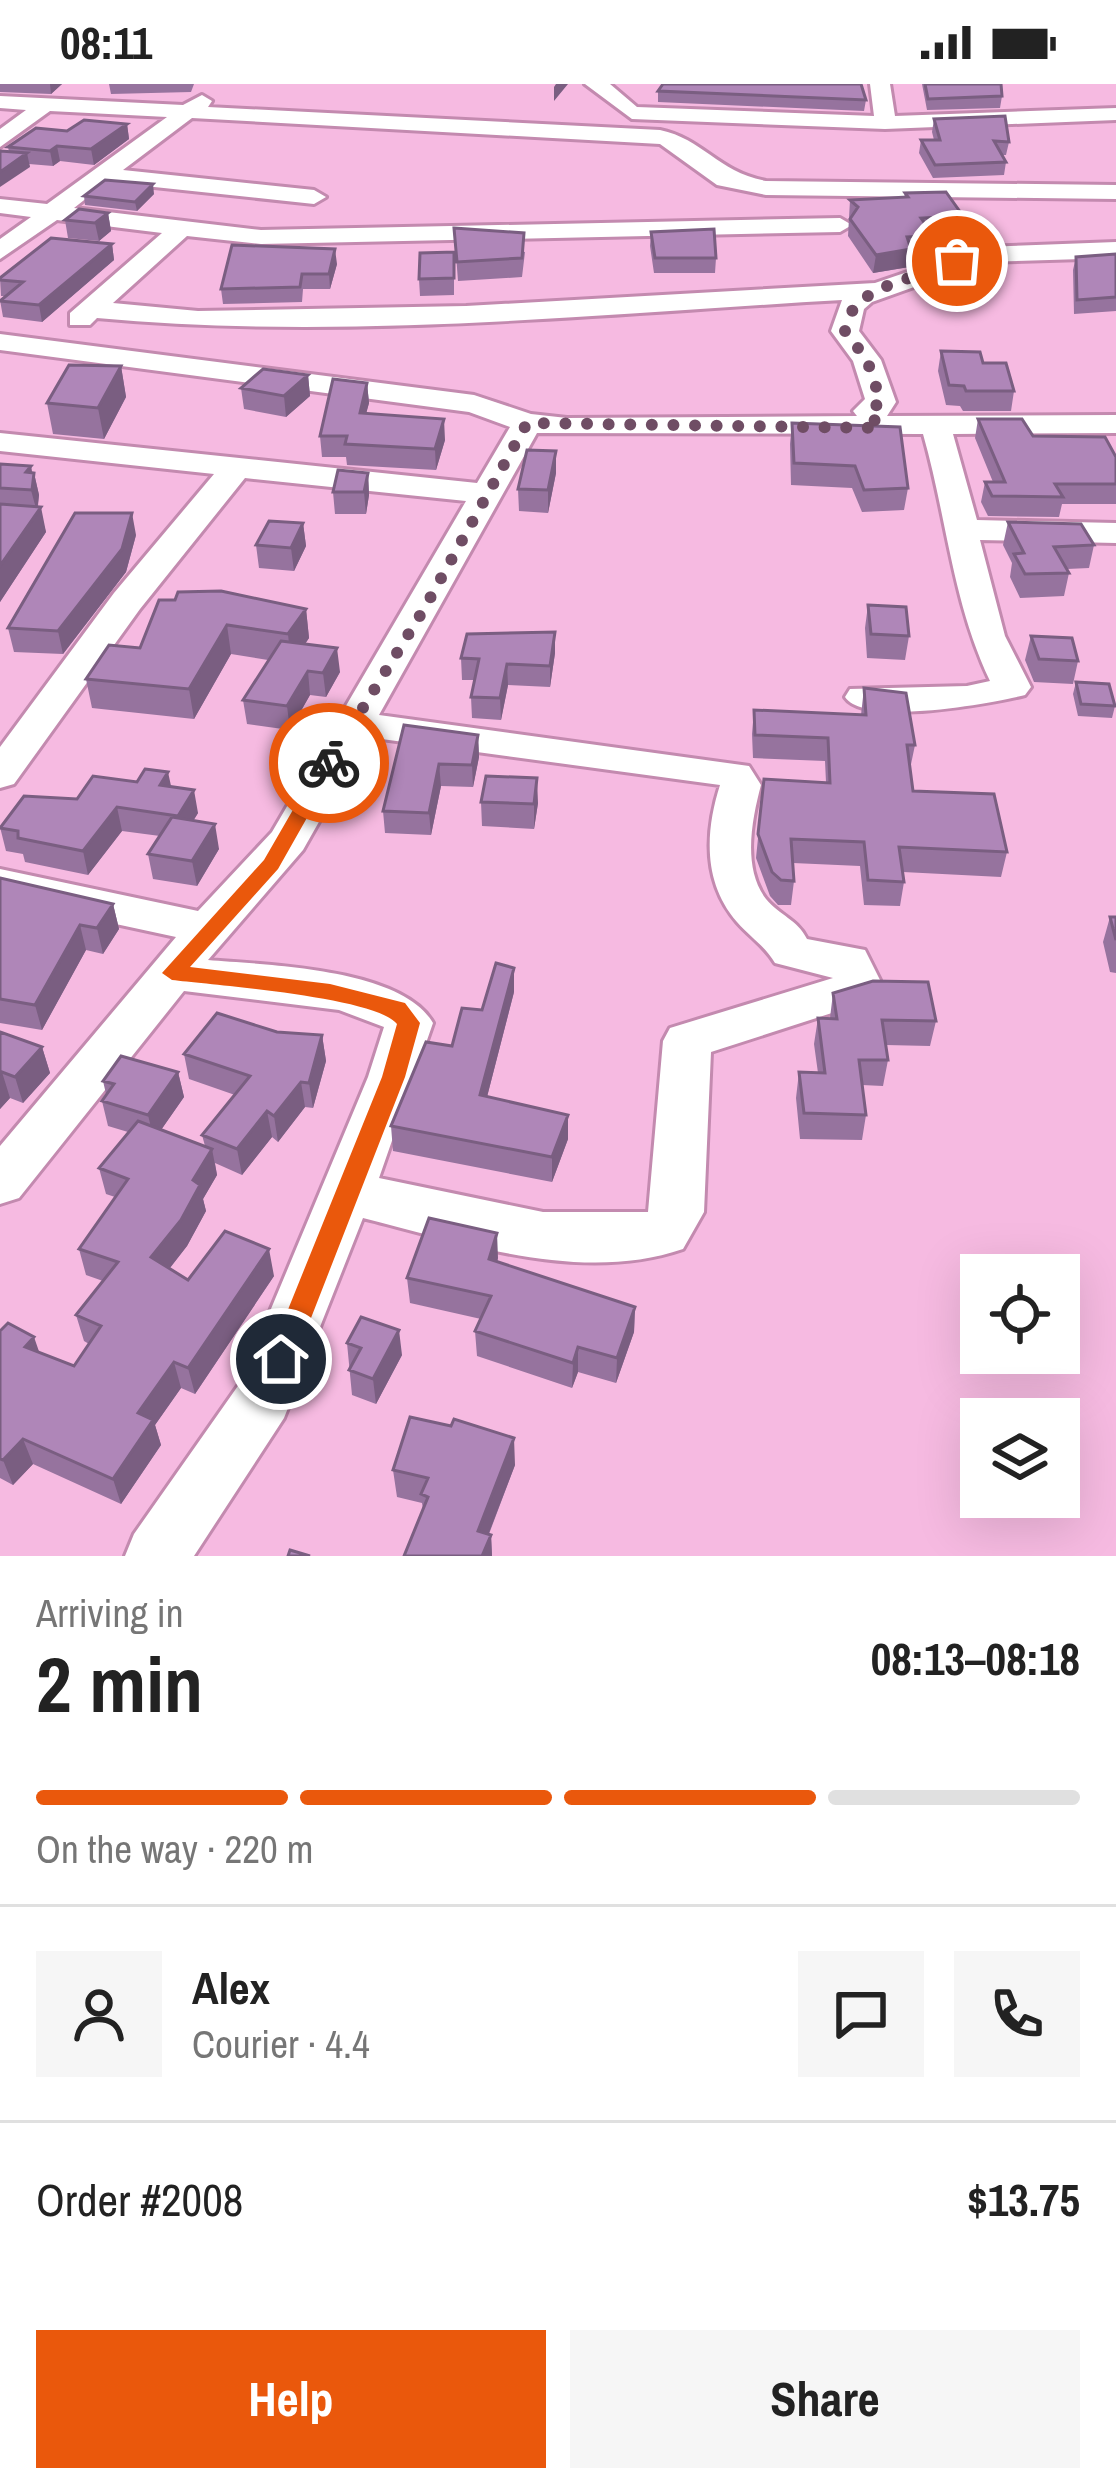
<!DOCTYPE html>
<meta charset="utf-8">
<style>
:root{--surface:#fff;--page:#f6f6f6;--text:#222;--muted:#767676;--line:#e0e0e0;--accent:#ea580c}
body{margin:0;font-family:"Archivo Narrow",sans-serif;background:var(--page);color:var(--text);height:100vh;display:flex;flex-direction:column;font-size:45px;white-space:nowrap}
*{box-sizing:border-box;margin:0}
p{font-size:39px;color:var(--muted)}
.icon{flex:none;width:66px;height:66px;fill:none;stroke:currentColor;stroke-width:2;stroke-linecap:round;stroke-linejoin:round}
.map{position:relative;height:1472px;overflow:hidden}
.sheet{display:flex;flex-direction:column;background:var(--surface);flex:1}
.sheet>*{flex:none}
.buttons{position:absolute;left:960px;top:1170px;display:grid;gap:24px}
.buttons a{display:grid;place-items:center;width:120px;height:120px;border-radius:0px;background:var(--surface);box-shadow:0 12px 48px #0002;font-size:60px}
.pin{position:absolute;display:grid;place-items:center;width:102px;height:102px;color:#fff;margin:-51px;border:6px solid #fff;border-radius:50%;box-shadow:0 3px 12px #0007}
.courier{position:absolute;display:grid;place-items:center;width:120px;height:120px;margin:-60px;border:9px solid #ea580c;border-radius:50%;background:#fff;color:#222;box-shadow:0 3px 15px #0007}
.head em{font-style:normal;font-weight:800}
.head div{display:flex;flex-direction:column-reverse}
.head{display:flex;align-items:center;justify-content:space-between;height:204px;padding:0 36px}
h1{font-size:78px;font-weight:800;line-height:90px}
.bar{display:grid;grid-template-columns:repeat(4,1fr);gap:18px 12px;align-content:center;height:144px;padding:0 36px}
.bar i{height:15px;border-radius:9px;background:var(--line)}
.bar .selected{background:var(--accent)}
.bar p{grid-column:span 4}
.line{display:flex;align-items:center;gap:30px;padding:0 36px;border-top:3px solid var(--line)}
.line div{flex:1}
.round{display:grid;place-items:center;flex:none;width:126px;height:126px;border-radius:0px;background:var(--page)}
.button{display:flex;gap:24px;margin-top:auto;padding:24px 36px}
.button a{flex:1;height:138px;border-radius:0px;background:var(--accent);color:#fff;font-size:48px;font-weight:800;line-height:138px;text-align:center}
.button a+a{background:var(--page);color:var(--text)}
.status{display:flex;justify-content:space-between;align-items:center;height:84px;padding:0 60px;background:var(--surface);direction:ltr}
.status svg{height:33px;fill:currentColor}
.map>svg:first-child{display:block}
.lines{fill:none;stroke-linecap:round;stroke-linejoin:round}
.minor-casing{stroke:#c38aaf;stroke-width:6}
.minor{fill:#fff;fill-rule:evenodd}
.wall{fill:#96739e}
.shaded-wall{fill:#7a5e81}
.building{fill:#af86b8;stroke:#7a5e81;stroke-width:3}
.route{fill:#ea580c}
.done{stroke:#6f4d64;stroke-width:12;stroke-dasharray:0 21.6}
</style>
<div class="status"><b>08:11</b><svg viewBox="0 0 49 12"><path d="M0 12V9h3v3zM5 12V6h3v6zM10 12V3h3v9zM15 12V0h3v12zM26 1h20v11H26zM47 4h2v5h-2z"/></svg></div>
<div class="map">
<svg width="1116" height="1472" viewBox="0 0 1116 1472">
<rect width="100%" height="100%" fill="#f6bae1"/>
<g class="lines">
<defs>
<path id="minor" d="M 585,0 L 610,0 L 637,23 L 874,32 L 870,0 L 890,0 L 895,32 L 1116,24 L 1116,36 L 885,45 L 632,35 Z
M 202,11 L 212,17 L 208,23 L 660,46 C 703,55 718,88 766,97 L 1116,101 L 1116,115 L 766,111 L 717,101 L 660,60 L 192,34 L 123,86 L 314,106 L 326,113 L 314,120 L 107,98 L 74,124 L 261,146 L 840,134 L 852,141 L 840,148 L 261,160 L 187,152 L 113,219 L 198,227 L 466,222 L 875,199 L 981,163 L 1116,158 L 1116,174 L 984,178 L 872,218 L 864,225 L 859,247 L 881,276 L 896,318 L 887,332 L 1116,331 L 1116,349 L 953,350 L 977,436 L 1116,439 L 1116,459 L 980,456 L 1005,552 L 1031,603 L 1025,611 C 993,619 865,643 845,613 L 850,605 L 967,602 L 990,597 C 952,517 947,434 923,350 L 537,349 L 379,631 L 749,682 L 761,701 C 752,735 742,784 766,815 C 780,832 797,835 807,855 L 865,866 L 880,896 L 869,917 L 711,968 L 704,1128 L 683,1165 C 581,1200 463,1159 363,1134 L 284,1334 L 194,1472 L 125,1472 L 134,1450 L 240,1299 L 368,993 L 384,943 L 339,926 L 184,907 L 19,1114 L 0,1120 L 0,1062 L 176,853 L 0,815 L 0,785 L 198,827 L 272,748 L 466,417 L 245,394 L 140,525 L 14,700 L 0,704 L 0,663 L 114,509 L 214,390 L 0,367 L 0,349 L 477,399 L 510,343 L 469,328 L 0,266 L 0,250 L 474,311 L 531,330 L 567,334 L 857,332 L 853,327 L 865,315 L 853,277 L 831,247 L 842,216 C 595,230 344,257 97,234 L 90,241 L 70,241 L 70,229 L 162,149 L 57,136 L 0,175 L 0,155 L 31,133 L 0,129 L 0,115 L 47,120 L 167,33 L 50,27 L 0,63 L 0,45 L 26,26 L 0,24 L 0,12 L 183,21 ZM 367,653 L 720,701 C 705,748 703,799 737,838 C 751,854 764,861 775,879 L 833,894 L 670,944 L 663,957 L 648,1128 L 543,1128 L 379,1094 L 433,939 C 402,884 266,881 208,876 L 303,766 Z"/>
</defs>
<use href="#minor" class="minor-casing"/>
<use href="#minor" class="minor"/>
</g>
<path class="wall" d="M 0,0 L 62,0 L 51,10 L 0,8 Z
M 109,0 L 194,0 L 191,8 L 111,10 Z
M 922,0 L 1001,0 L 1002,12 L 1000,24 L 927,26 Z
M 658,7 L 866,16 L 864,27 L 658,18 Z
M 934,35 L 1009,58 L 1006,71 L 1002,71 L 1006,78 L 1004,91 L 933,94 L 919,69 L 921,56 L 934,56 L 932,48 Z
M 127,40 L 129,55 L 94,81 L 60,77 L 53,82 L 29,80 L 30,83 L 9,68 L 8,63 L 67,47 Z
M 905,109 L 963,132 L 960,150 L 933,150 L 931,169 L 910,170 L 909,183 L 873,189 L 848,152 L 850,116 L 904,114 Z
M 154,110 L 137,127 L 85,121 L 84,112 Z
M 108,129 L 111,147 L 99,157 L 68,154 L 65,136 Z
M 454,144 L 525,168 L 522,193 L 458,197 Z
M 651,148 L 716,174 L 715,189 L 654,189 L 650,162 Z
M 112,160 L 114,176 L 42,238 L 3,233 L 0,216 L 5,212 L 1,212 L 0,194 Z
M 454,168 L 454,211 L 420,212 L 419,195 Z
M 1116,170 L 1116,227 L 1074,230 L 1073,186 L 1076,173 Z
M 337,180 L 330,205 L 303,205 L 302,218 L 223,220 L 221,205 Z
M 941,267 L 983,279 L 1014,307 L 1011,327 L 963,327 L 960,322 L 946,321 L 938,287 Z
M 121,282 L 126,313 L 104,355 L 53,350 L 47,319 Z
M 308,291 L 310,312 L 286,333 L 244,325 L 241,304 Z
M 367,299 L 369,319 L 366,329 L 445,356 L 436,386 L 347,381 L 346,373 L 322,373 L 320,352 Z
M 978,335 L 1033,352 L 1116,373 L 1116,420 L 1062,420 L 1059,433 L 988,432 L 981,418 L 985,398 L 993,398 L 975,354 Z
M 792,339 L 908,404 L 904,426 L 862,428 L 852,404 L 791,401 L 790,360 Z
M 556,367 L 556,389 L 548,429 L 519,427 L 518,405 Z
M 0,380 L 31,382 L 32,389 L 34,389 L 39,411 L 38,422 L 46,448 L 0,518 Z
M 368,389 L 369,411 L 366,430 L 335,430 L 333,408 Z
M 1008,438 L 1094,461 L 1089,484 L 1067,485 L 1069,489 L 1064,512 L 1020,514 L 1010,493 L 1012,479 L 1003,461 Z
M 303,439 L 306,462 L 294,487 L 259,484 L 256,461 Z
M 136,451 L 126,488 L 63,570 L 14,568 L 8,544 Z
M 159,516 L 306,525 L 309,554 L 305,560 L 340,588 L 326,613 L 310,611 L 290,646 L 247,640 L 243,616 L 268,576 L 231,570 L 194,635 L 92,624 L 86,595 L 140,564 Z
M 868,521 L 909,552 L 905,576 L 867,574 L 865,544 Z
M 555,548 L 555,569 L 550,603 L 508,601 L 501,636 L 472,634 L 471,613 L 474,596 L 462,596 L 461,574 Z
M 1031,552 L 1078,577 L 1073,600 L 1034,598 L 1025,576 Z
M 1076,598 L 1115,622 L 1112,634 L 1078,632 L 1073,610 Z
M 864,604 L 915,661 L 910,685 L 913,707 L 1007,768 L 1001,793 L 903,788 L 904,798 L 900,822 L 864,821 L 860,782 L 793,779 L 794,797 L 791,821 L 778,821 L 770,812 L 756,774 L 764,695 L 826,698 L 825,677 L 753,674 L 752,650 L 754,626 L 861,631 Z
M 404,641 L 478,651 L 479,673 L 473,703 L 441,702 L 431,751 L 385,749 L 383,727 Z
M 171,703 L 198,729 L 193,737 L 219,765 L 197,802 L 153,795 L 148,770 L 160,752 L 122,747 L 88,791 L 25,778 L 23,770 L 6,767 L 0,743 L 77,715 Z
M 481,718 L 538,719 L 534,745 L 482,742 Z
M 0,794 L 113,820 L 119,845 L 103,870 L 86,866 L 42,946 L 0,939 Z
M 1110,833 L 1116,833 L 1116,889 L 1110,888 L 1103,858 Z
M 514,908 L 487,1013 L 568,1055 L 552,1098 L 393,1067 L 391,1042 L 452,962 L 482,926 Z
M 833,909 L 936,937 L 930,962 L 886,961 L 888,976 L 883,1002 L 862,1001 L 866,1031 L 862,1056 L 800,1055 L 796,1014 L 799,988 L 818,989 L 814,960 L 818,934 L 830,934 Z
M 0,948 L 42,963 L 50,989 L 23,1019 L 10,1014 L 0,1025 Z
M 277,948 L 322,951 L 326,977 L 313,1024 L 305,1023 L 278,1058 L 272,1053 L 242,1091 L 215,1079 L 217,1091 L 203,1115 L 206,1127 L 187,1162 L 170,1184 L 188,1196 L 274,1192 L 195,1310 L 181,1304 L 155,1341 L 161,1361 L 121,1420 L 33,1380 L 13,1401 L 0,1394 L 0,1247 L 40,1268 L 74,1282 L 89,1260 L 84,1257 L 76,1231 L 103,1197 L 86,1191 L 79,1165 L 115,1113 L 106,1110 L 99,1084 L 128,1048 L 108,1042 L 102,1017 L 106,1010 L 103,997 L 178,988 L 184,1013 L 161,1046 L 205,1062 L 202,1051 L 235,1011 L 189,995 L 184,970 Z
M 498,1174 L 497,1178 L 635,1223 L 634,1248 L 616,1299 L 578,1288 L 572,1304 L 477,1272 L 475,1247 L 481,1235 L 410,1219 L 407,1194 Z
M 347,1259 L 402,1271 L 376,1320 L 352,1311 Z
M 515,1381 L 489,1450 L 491,1451 L 492,1472 L 404,1472 L 423,1425 L 422,1419 L 397,1413 L 393,1386 Z"/>
<path class="shaded-wall" d="M 50,0 L 62,0 L 51,10 Z
M 556,0 L 568,0 L 554,17 L 554,3 Z
M 127,40 L 129,55 L 94,81 L 91,65 Z
M 57,62 L 60,77 L 53,82 L 50,67 Z
M 27,69 L 30,83 L 0,103 L 0,88 Z
M 153,100 L 154,110 L 137,127 L 135,118 Z
M 108,129 L 111,147 L 99,157 L 95,139 Z
M 112,160 L 114,176 L 42,238 L 39,221 Z
M 335,165 L 337,180 L 330,205 L 329,190 Z
M 911,165 L 909,183 L 873,189 L 876,171 Z
M 121,282 L 126,313 L 104,355 L 98,324 Z
M 308,291 L 310,312 L 286,333 L 284,312 Z
M 367,299 L 369,319 L 361,349 L 360,329 Z
M 444,335 L 445,356 L 436,386 L 435,365 Z
M 556,367 L 556,389 L 548,429 L 548,406 Z
M 31,382 L 33,395 L 34,389 L 39,411 L 37,427 L 41,423 L 46,448 L 0,518 L 0,482 L 37,428 L 26,388 Z
M 368,389 L 369,411 L 366,430 L 364,408 Z
M 132,429 L 136,451 L 126,488 L 63,570 L 58,547 Z
M 303,439 L 306,462 L 294,487 L 291,464 Z
M 306,525 L 309,554 L 291,580 L 288,550 Z
M 227,541 L 231,570 L 194,635 L 189,605 Z
M 555,548 L 555,569 L 550,603 L 550,582 Z
M 337,564 L 340,588 L 326,613 L 323,589 Z
M 507,580 L 508,601 L 501,636 L 500,614 Z
M 308,587 L 310,611 L 290,646 L 287,622 Z
M 478,651 L 479,673 L 473,703 L 472,681 Z
M 439,680 L 441,702 L 431,751 L 429,729 Z
M 168,688 L 173,711 L 160,701 Z
M 537,694 L 538,719 L 534,745 L 534,720 Z
M 194,706 L 198,729 L 182,755 L 178,732 Z
M 117,723 L 122,747 L 88,791 L 83,767 Z
M 215,740 L 219,765 L 197,802 L 192,777 Z
M 113,820 L 119,845 L 103,870 L 97,844 Z
M 80,841 L 86,866 L 42,946 L 35,921 Z
M 514,884 L 514,908 L 481,1036 L 480,1011 Z
M 322,951 L 326,977 L 313,1024 L 309,999 Z
M 42,963 L 50,989 L 23,1019 L 15,993 Z
M 2,988 L 10,1014 L 0,1025 L 0,990 Z
M 178,988 L 184,1013 L 154,1056 L 148,1031 Z
M 301,998 L 305,1023 L 278,1058 L 274,1032 Z
M 267,1027 L 272,1053 L 242,1091 L 237,1065 Z
M 568,1031 L 568,1055 L 552,1098 L 552,1073 Z
M 212,1065 L 217,1091 L 203,1115 L 206,1127 L 187,1162 L 158,1199 L 151,1173 L 193,1096 Z
M 497,1149 L 498,1174 L 490,1201 L 489,1175 Z
M 269,1165 L 274,1192 L 195,1310 L 188,1284 Z
M 635,1223 L 634,1248 L 616,1299 L 617,1274 Z
M 399,1246 L 402,1271 L 376,1320 L 373,1295 Z
M 34,1253 L 43,1279 L 25,1263 Z
M 578,1263 L 578,1288 L 572,1304 L 573,1279 Z
M 174,1278 L 181,1304 L 155,1341 L 161,1361 L 121,1420 L 113,1395 L 138,1329 Z
M 514,1354 L 515,1381 L 480,1472 L 478,1447 Z
M 23,1355 L 33,1380 L 13,1401 L 3,1376 Z
M 491,1451 L 492,1472 L 482,1472 Z"/>
<path class="building" d="M 663,0 L 861,0 L 866,16 L 658,7 Z
M 925,0 L 1001,0 L 1002,12 L 928,15 Z
M 1005,32 L 1009,58 L 994,57 L 1006,78 L 935,81 L 921,56 L 940,56 L 934,35 Z
M 84,36 L 127,40 L 91,65 L 57,62 L 50,67 L 8,63 L 36,44 L 67,47 Z
M 0,67 L 27,69 L 0,88 Z
M 105,96 L 153,100 L 135,118 L 84,112 Z
M 946,108 L 963,132 L 921,134 L 934,152 L 907,153 L 911,165 L 876,171 L 850,135 L 858,123 L 850,116 L 908,113 L 905,109 Z
M 79,125 L 108,129 L 95,139 L 65,136 Z
M 454,144 L 524,149 L 522,174 L 457,178 Z
M 714,145 L 716,174 L 655,174 L 651,148 Z
M 51,154 L 112,160 L 39,221 L 0,217 L 23,198 L 0,196 L 0,194 Z
M 232,161 L 335,165 L 329,190 L 302,190 L 300,203 L 221,205 Z
M 454,168 L 454,194 L 419,195 L 420,169 Z
M 1116,170 L 1116,213 L 1077,216 L 1076,173 Z
M 941,267 L 980,268 L 983,279 L 1006,279 L 1014,307 L 966,307 L 964,302 L 949,301 Z
M 69,281 L 121,282 L 98,324 L 47,319 Z
M 263,285 L 308,291 L 284,312 L 241,304 Z
M 333,295 L 367,299 L 360,329 L 444,335 L 435,365 L 345,360 L 347,352 L 320,352 Z
M 978,335 L 1022,335 L 1033,352 L 1105,353 L 1116,373 L 1116,400 L 1055,400 L 1063,413 L 992,412 L 985,398 L 1005,398 Z
M 792,339 L 900,343 L 908,404 L 864,406 L 855,382 L 794,379 Z
M 527,366 L 556,367 L 548,406 L 518,405 Z
M 0,380 L 31,382 L 26,388 L 34,389 L 32,406 L 0,404 Z
M 338,386 L 368,389 L 364,408 L 333,408 Z
M 0,420 L 41,423 L 0,482 Z
M 75,429 L 132,429 L 122,465 L 58,547 L 8,544 Z
M 269,437 L 303,439 L 291,464 L 256,461 Z
M 1008,438 L 1081,440 L 1094,461 L 1054,463 L 1069,489 L 1025,490 L 1014,470 L 1024,469 Z
M 221,507 L 306,525 L 288,550 L 227,541 L 189,605 L 86,595 L 109,561 L 140,564 L 159,516 L 175,516 L 178,508 Z
M 868,521 L 906,523 L 909,552 L 871,550 Z
M 555,548 L 550,582 L 507,580 L 500,614 L 471,613 L 479,575 L 461,574 L 467,550 Z
M 1031,552 L 1072,554 L 1078,577 L 1039,575 Z
M 281,557 L 337,564 L 323,589 L 308,587 L 287,622 L 243,616 Z
M 1076,598 L 1109,600 L 1115,622 L 1081,620 Z
M 864,604 L 906,609 L 915,661 L 907,661 L 913,707 L 994,710 L 1007,768 L 899,763 L 904,798 L 868,796 L 864,758 L 791,755 L 794,797 L 781,796 L 772,788 L 758,750 L 764,695 L 830,699 L 828,654 L 755,651 L 754,626 L 866,631 Z
M 404,641 L 478,651 L 472,681 L 439,680 L 429,729 L 383,727 Z
M 145,685 L 168,688 L 160,701 L 194,706 L 178,732 L 117,723 L 83,767 L 18,754 L 18,747 L 0,744 L 24,712 L 77,715 L 93,692 L 137,698 Z
M 486,692 L 537,694 L 534,720 L 481,718 Z
M 172,733 L 215,740 L 192,777 L 148,770 Z
M 0,794 L 113,820 L 97,844 L 80,841 L 35,921 L 0,915 Z
M 1110,833 L 1116,833 L 1116,856 Z
M 496,879 L 514,884 L 480,1011 L 568,1031 L 552,1073 L 391,1042 L 426,958 L 452,962 L 462,924 L 482,926 Z
M 873,897 L 928,898 L 936,937 L 882,936 L 888,976 L 859,976 L 866,1031 L 804,1029 L 799,988 L 825,989 L 818,934 L 837,935 L 833,909 Z
M 217,929 L 277,948 L 322,951 L 309,999 L 301,998 L 274,1032 L 267,1027 L 237,1065 L 202,1051 L 250,992 L 184,970 Z
M 0,948 L 42,963 L 15,993 L 2,988 L 0,990 Z
M 121,972 L 178,988 L 148,1031 L 102,1017 L 114,1000 L 103,997 Z
M 138,1037 L 212,1065 L 193,1096 L 200,1101 L 181,1136 L 151,1173 L 188,1196 L 225,1147 L 269,1165 L 188,1284 L 174,1278 L 138,1329 L 153,1336 L 113,1395 L 23,1355 L 3,1376 L 0,1375 L 0,1247 L 8,1239 L 34,1253 L 25,1263 L 74,1282 L 101,1242 L 76,1231 L 118,1178 L 79,1165 L 128,1095 L 99,1084 Z
M 429,1134 L 497,1149 L 489,1175 L 635,1223 L 617,1274 L 578,1263 L 573,1279 L 475,1247 L 491,1212 L 407,1194 Z
M 361,1233 L 399,1246 L 373,1295 L 349,1286 L 361,1264 L 347,1259 Z
M 410,1333 L 451,1342 L 454,1335 L 514,1354 L 478,1447 L 491,1451 L 482,1472 L 404,1472 L 428,1413 L 421,1410 L 428,1394 L 393,1386 Z
M 290,1466 L 310,1472 L 288,1472 Z"/>
<path class="route" d="M 329,673 L 338,679 L 278,785 L 190,883 L 330,900 L 405,919 L 420,939 L 405,993 L 295,1275 L 281,1287 L 268,1275 L 382,993 L 397,940 C 376,913 214,901 172,896 L 162,889 L 264,776 L 320,679 Z"/>
<g class="lines">
<path class="done" d="M 329,679 L 424,525 L 527,339 L 880,344 L 868,327 L 881,318 L 867,276 L 845,247 C 850,200 918,196 957,177"/>
</g>
</svg>
<div class="buttons">
<a><svg class="icon" aria-label="locate" viewBox="0 0 24 24"><circle cx="12" cy="12" r="6"/><path d="M12 2v4M12 18v4M2 12h4M18 12h4"/></svg></a>
<a><svg class="icon" aria-label="layers" viewBox="0 0 24 24"><path d="M12 4l9 5-9 5-9-5zM3 14l9 5 9-5"/></svg></a>
</div>
<div class="pin" style="left:957px;top:177px;background:#ea580c"><svg class="icon" aria-label="bag" viewBox="0 0 24 24"><path d="M5 8h14l-1 12H6zM9 8a3 3 0 0 1 6 0"/></svg></div>
<div class="pin" style="left:281px;top:1275px;background:#1f2937"><svg class="icon" aria-label="home" viewBox="0 0 24 24"><path d="M3 11l9-7 9 7M6 9v11h12V9"/></svg></div>
<div class="courier" style="left:329px;top:679px"><svg class="icon" aria-label="bike" viewBox="0 0 24 24"><circle cx="6" cy="16" r="4"/><circle cx="18" cy="16" r="4"/><path d="M6 16l4-8h5l3 8M10 8l3 8H6M13 5h3"/></svg></div>
</div>
<section class="sheet">
<div class="head"><div><h1>2 min</h1><p>Arriving in</p></div><em>08:13–08:18</em></div>
<div class="bar"><i class="selected"></i><i class="selected"></i><i class="selected"></i><i></i><p>On the way · 220 m</p></div>
<div class="line" style="height:216px"><a class="round"><svg class="icon" aria-label="person" viewBox="0 0 24 24"><circle cx="12" cy="8" r="4"/><path d="M4 21q1-7 8-7t8 7"/></svg></a><div><b>Alex</b><p>Courier · 4.4</p></div><a class="round"><svg class="icon" aria-label="chat" viewBox="0 0 24 24"><path d="M4 5h16v11H9l-5 4z"/></svg></a><a class="round"><svg class="icon" aria-label="phone" viewBox="0 0 24 24"><path d="M5 4h4l2 5-3 2q2 4 5 5l2-3 5 2v4C11 20 4 13 5 4z"/></svg></a></div>
<div class="line" style="height:156px"><div>Order #2008</div><b>$13.75</b></div>
<div class="button"><a>Help</a><a>Share</a></div>
</section>
